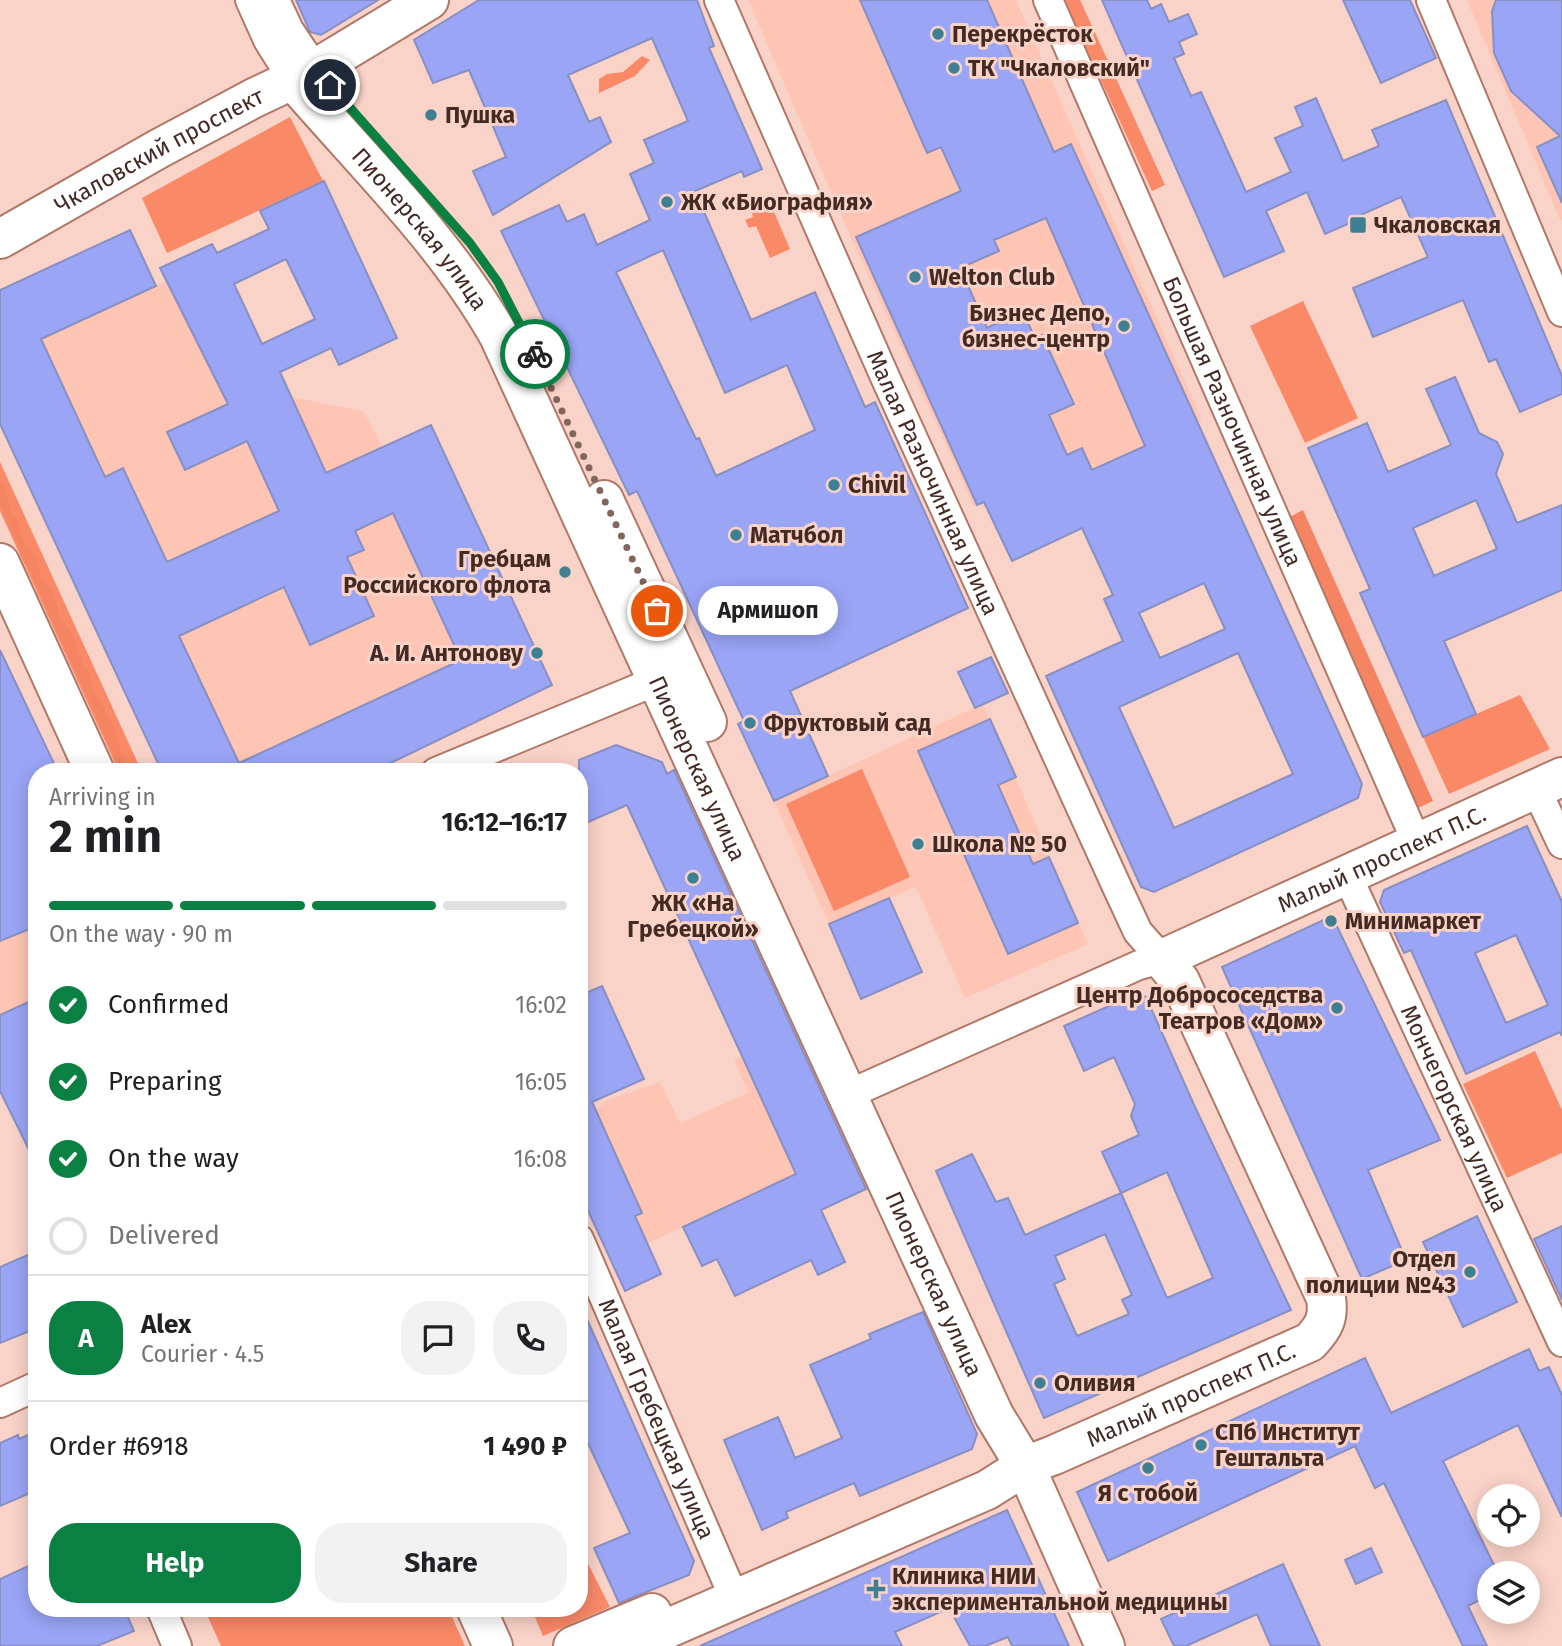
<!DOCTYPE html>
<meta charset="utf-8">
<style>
:root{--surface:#fff;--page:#f2f2f2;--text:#202124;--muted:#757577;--line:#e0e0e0;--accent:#0b8043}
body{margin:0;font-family:"Fira Sans",sans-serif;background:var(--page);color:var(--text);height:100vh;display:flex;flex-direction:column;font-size:26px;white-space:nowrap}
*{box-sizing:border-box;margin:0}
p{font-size:23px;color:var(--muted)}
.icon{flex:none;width:38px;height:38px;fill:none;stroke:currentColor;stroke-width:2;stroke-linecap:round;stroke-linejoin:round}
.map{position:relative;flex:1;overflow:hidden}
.panel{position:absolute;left:28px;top:763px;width:560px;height:854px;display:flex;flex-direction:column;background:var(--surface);border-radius:28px;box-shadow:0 4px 18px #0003}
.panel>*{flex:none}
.controls{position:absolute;left:1477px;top:1484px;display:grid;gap:14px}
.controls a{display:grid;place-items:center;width:63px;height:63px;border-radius:50%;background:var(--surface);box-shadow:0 4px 18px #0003;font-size:35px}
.pin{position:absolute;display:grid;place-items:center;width:60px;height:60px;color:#fff;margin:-30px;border:4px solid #fff;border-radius:50%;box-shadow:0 2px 7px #0007}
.courier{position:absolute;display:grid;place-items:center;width:70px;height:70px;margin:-35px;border:5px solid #0b8043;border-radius:50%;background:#fff;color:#222;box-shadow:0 2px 9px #0007}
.bubble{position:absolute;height:49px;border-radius:24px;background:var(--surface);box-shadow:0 4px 18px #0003;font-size:23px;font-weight:700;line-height:49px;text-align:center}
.head em{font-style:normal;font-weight:700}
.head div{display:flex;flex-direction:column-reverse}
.head{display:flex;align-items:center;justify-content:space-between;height:119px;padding:0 21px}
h1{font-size:46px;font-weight:700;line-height:52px}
.bar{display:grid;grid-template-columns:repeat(4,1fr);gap:10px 7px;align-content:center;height:84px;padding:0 21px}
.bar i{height:9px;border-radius:5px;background:var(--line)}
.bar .selected{background:var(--accent)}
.bar p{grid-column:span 4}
.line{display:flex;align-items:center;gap:18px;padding:0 21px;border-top:2px solid var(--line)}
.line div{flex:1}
.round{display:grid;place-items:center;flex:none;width:74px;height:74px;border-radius:28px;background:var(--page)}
ol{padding:0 21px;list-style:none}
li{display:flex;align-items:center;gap:21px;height:77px}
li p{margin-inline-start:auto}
li .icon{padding:7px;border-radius:50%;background:var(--accent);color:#fff;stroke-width:4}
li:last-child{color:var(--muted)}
li i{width:38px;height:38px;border:4px solid var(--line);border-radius:50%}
.cta{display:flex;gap:14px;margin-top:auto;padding:14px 21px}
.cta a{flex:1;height:80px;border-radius:28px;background:var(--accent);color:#fff;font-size:28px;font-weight:700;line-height:80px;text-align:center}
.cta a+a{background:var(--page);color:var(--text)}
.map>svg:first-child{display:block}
.built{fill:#ffc5b4}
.green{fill:#fa8968}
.forest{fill:#f58462}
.building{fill:#9aa5f6;stroke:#878fc3;stroke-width:2;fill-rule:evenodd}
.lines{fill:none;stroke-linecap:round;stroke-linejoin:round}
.street-casing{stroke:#b27867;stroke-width:32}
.secondary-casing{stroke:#b27867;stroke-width:42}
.street{stroke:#fff;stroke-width:28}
.secondary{stroke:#fff;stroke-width:38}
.done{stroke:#83655d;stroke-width:7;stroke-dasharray:0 12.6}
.route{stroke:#0b8043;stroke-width:9}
.poi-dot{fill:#3e8091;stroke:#fad3c8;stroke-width:2.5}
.labels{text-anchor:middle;stroke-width:6;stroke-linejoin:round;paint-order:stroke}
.poi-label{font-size:23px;font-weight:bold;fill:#432a23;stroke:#fad3c8;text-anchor:start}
.street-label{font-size:23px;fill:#432a23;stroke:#fad3c8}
</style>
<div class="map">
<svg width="1562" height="1646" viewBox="0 0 1562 1646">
<rect width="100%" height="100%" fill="#fad3c8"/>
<path class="built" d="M 748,0 L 1016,0 L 1202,420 L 1048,489 L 1042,475 L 974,506 L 843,220 Z
M 1467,0 L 1562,0 L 1562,220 L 1560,220 Z
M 130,230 L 155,286 L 167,282 L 228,404 L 283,379 L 291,397 L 363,411 L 383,447 L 431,425 L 552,685 L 483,717 L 448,718 L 455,733 L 372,772 L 162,772 L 0,424 L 0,290 Z
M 0,650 L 37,772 L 37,998 L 0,1015 Z
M 983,704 L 1088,944 L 965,998 L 916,887 L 829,924 L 774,801 Z
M 797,1029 L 869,1188 L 702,1266 L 683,1227 L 647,1243 L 595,1113 L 605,1101 L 660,1082 L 680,1123 L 748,1093 L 734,1060 Z"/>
<path class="green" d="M 1064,0 L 1080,0 L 1165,185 L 1152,191 Z
M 642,56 L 650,60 L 635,76 L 599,93 L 599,79 L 607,74 L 623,72 Z
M 290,117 L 323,181 L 167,253 L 142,198 Z
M 771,205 L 790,249 L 770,258 L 756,226 L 749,228 L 745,220 L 753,217 L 752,213 Z
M 1303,301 L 1358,418 L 1305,443 L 1250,326 Z
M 0,462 L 142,772 L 119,772 L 0,511 Z
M 1520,695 L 1550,749 L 1449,794 L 1423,737 Z
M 862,769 L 910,877 L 834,911 L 786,804 Z
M 1535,1051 L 1562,1110 L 1562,1153 L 1507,1178 L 1463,1084 Z
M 579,1500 C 587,1520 587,1528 580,1548 L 610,1607 L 543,1636 L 531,1608 L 579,1608 Z
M 204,1608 L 448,1608 L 465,1646 L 221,1646 Z"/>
<path class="forest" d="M 0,481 L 4,485 L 10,508 L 18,521 L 22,537 L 39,563 L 40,580 C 51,588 59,598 56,612 L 72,634 L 84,665 L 91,675 L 91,685 L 115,730 L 121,755 L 134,772 L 122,772 L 117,762 L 0,505 Z
M 1303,510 L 1433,801 L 1418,808 L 1286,519 Z"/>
<path class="building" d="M 296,0 L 378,0 L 321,35 L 310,32 Z
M 479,0 L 697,0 L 714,46 L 709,48 L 762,169 L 744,177 L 742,171 L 695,191 L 751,320 L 815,292 L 865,407 L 875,402 L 968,608 L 790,691 L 828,776 L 774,801 L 738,724 L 744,721 L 637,491 L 629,495 L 501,231 L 559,205 L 567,222 L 584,214 L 597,245 L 650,220 L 630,174 L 654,163 L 644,140 L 688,121 L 652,38 L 568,75 L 589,122 L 600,117 L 611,142 L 493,215 L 473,171 L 506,157 L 469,70 L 433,83 L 414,40 ZM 663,250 L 725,393 L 787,365 L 815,430 L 716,476 L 699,438 L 696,439 L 616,272 Z
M 860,0 L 987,0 L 1054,152 L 1071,144 L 1362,784 L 1358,798 L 1154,892 L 1141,887 L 1046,676 L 1123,641 L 1104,599 L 1113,595 L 1082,528 L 1012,561 L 984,502 L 977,505 L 856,237 L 961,191 L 941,147 L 927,153 ZM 1046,218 L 1145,446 L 1092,470 L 1082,448 L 1067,455 L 1049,415 L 1074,404 L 1042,335 L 1035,339 L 1023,311 L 987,328 L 960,268 L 999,251 L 994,240 ZM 1204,583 L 1225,629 L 1160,658 L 1139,613 ZM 1238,653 L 1293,774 L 1174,828 L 1119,707 Z
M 1102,0 L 1147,0 L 1151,9 L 1161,4 L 1169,22 L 1188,14 L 1197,34 L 1179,42 L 1184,54 L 1174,58 L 1191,96 L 1201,92 L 1246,192 L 1291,172 L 1275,138 L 1303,126 L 1295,107 L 1316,98 L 1343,161 L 1379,146 L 1372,130 L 1446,100 L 1562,376 L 1562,394 L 1520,412 L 1496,359 L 1489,362 L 1463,300 L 1373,337 L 1353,288 L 1428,257 L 1401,197 L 1356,217 L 1357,220 L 1325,234 L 1307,192 L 1266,211 L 1284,251 L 1224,277 Z
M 1343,0 L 1410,0 L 1436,58 L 1381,83 Z
M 1496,0 L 1562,0 L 1562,203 L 1537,147 L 1560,136 L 1511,91 L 1494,53 L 1492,11 Z
M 324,181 L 397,338 L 339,365 L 331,348 L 280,372 L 326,473 L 431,425 L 552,685 L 372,772 L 162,772 L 0,424 L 0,290 L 130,230 L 156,286 L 41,339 L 105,477 L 123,468 L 167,562 L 279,511 L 247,441 L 185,470 L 167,432 L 228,404 L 160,268 L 212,244 L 217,253 L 269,229 L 260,211 ZM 286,259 L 315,319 L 262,344 L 234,284 ZM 393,513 L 461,660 L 239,763 L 179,636 L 284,587 L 310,645 L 374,616 L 347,557 L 364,550 L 355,531 Z
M 1455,377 L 1479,433 L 1497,442 L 1503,454 L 1496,474 L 1517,523 L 1562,505 L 1562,590 L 1444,641 L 1476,714 L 1423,737 L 1360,593 L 1370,589 L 1308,448 L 1367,423 L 1388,472 L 1451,445 L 1426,389 ZM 1476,500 L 1497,549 L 1434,576 L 1413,528 Z
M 0,650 L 58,772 L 37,772 L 37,926 L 0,941 Z
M 991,657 L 1008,693 L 975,708 L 958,672 Z
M 990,719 L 1016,777 L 998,785 L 1033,864 L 1049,857 L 1078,923 L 1008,954 L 918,751 Z
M 616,745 L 662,762 L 667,774 L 674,770 L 866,1189 L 821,1210 L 845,1262 L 818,1275 L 811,1260 L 735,1296 L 717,1259 L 702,1266 L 683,1227 L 796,1174 L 627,805 L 579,826 L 579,760 Z
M 1527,826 L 1562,902 L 1562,1036 L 1560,1032 L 1466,1074 L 1411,950 L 1404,953 L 1380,902 L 1384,890 ZM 1516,935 L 1548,1005 L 1506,1023 L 1475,953 Z
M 889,898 L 922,972 L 861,999 L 829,924 Z
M 1332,916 L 1440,1140 L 1368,1170 L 1406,1260 L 1362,1279 L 1222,967 Z
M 602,986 L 644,1079 L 592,1102 L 642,1213 L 635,1216 L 661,1274 L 625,1291 L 579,1191 L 579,996 Z
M 1138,993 L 1146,997 L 1195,1107 L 1291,1310 L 1044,1418 L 936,1171 L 972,1154 L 996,1202 L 1008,1198 L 1025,1235 L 1121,1193 L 1102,1152 L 1139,1135 L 1131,1116 L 1135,1104 L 1114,1057 L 1084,1071 L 1064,1026 ZM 1167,1172 L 1213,1278 L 1167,1298 L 1121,1193 ZM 1105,1234 L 1132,1295 L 1122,1300 L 1129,1314 L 1077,1336 L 1054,1284 L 1065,1279 L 1055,1256 Z
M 37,998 L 37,1166 L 0,1091 L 0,1015 Z
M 1477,1216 L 1517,1302 L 1463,1327 L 1423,1242 Z
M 1562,1226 L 1562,1300 L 1534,1239 Z
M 37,1251 L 37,1328 L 0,1343 L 0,1267 Z
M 579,1301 L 694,1561 L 689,1575 L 619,1603 L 594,1548 L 630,1533 L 579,1424 Z
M 923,1312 L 977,1434 L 972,1449 L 860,1496 L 854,1483 L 786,1512 L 788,1518 L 762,1530 L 724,1440 L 778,1417 L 795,1458 L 842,1438 L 810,1365 L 871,1339 L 869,1334 Z
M 1529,1349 L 1539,1371 L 1549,1367 L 1562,1395 L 1562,1517 L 1518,1425 L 1443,1461 L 1498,1573 L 1489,1573 L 1489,1595 L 1468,1606 L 1487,1646 L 1463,1646 L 1384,1483 L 1375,1488 L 1355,1446 L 1108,1561 L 1077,1492 L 1365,1358 L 1391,1413 Z
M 37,1431 L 37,1490 L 0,1506 L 0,1443 L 18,1435 L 19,1439 Z
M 1007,1510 L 1069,1646 L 1012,1646 L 1008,1637 L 985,1646 L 970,1646 L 949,1608 L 895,1632 L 902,1646 L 700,1646 Z
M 1371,1548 L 1382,1572 L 1356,1584 L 1345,1560 Z
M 37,1562 L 37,1608 L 124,1608 L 134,1631 L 97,1646 L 0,1646 L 0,1579 Z
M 1283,1564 L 1320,1646 L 1271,1646 L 1257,1614 L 1186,1646 L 1174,1646 L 1161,1619 Z"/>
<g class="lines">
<defs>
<g id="street">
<path d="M 250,0 L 268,40 L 293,80"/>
<path d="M 275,0 L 289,30 L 315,69"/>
<path id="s1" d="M 719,0 L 885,377 L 1117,887 L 1138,932 L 1162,959 L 1139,965 L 849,1094"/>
<path id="s2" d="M 1048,0 L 1417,843"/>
<path d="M 1431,0 L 1562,312"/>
<path d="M 436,772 L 673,674"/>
<path d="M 1536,789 L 1562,844"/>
<path id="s3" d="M 1347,875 L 1562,1342"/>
<path id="s4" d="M 579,1239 L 735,1600"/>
<path d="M 0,1403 L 37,1386"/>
<path d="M 161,1608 L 177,1646"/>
</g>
<g id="secondary">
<path id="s5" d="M 293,80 C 364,163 445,240 499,336 L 994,1415 L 1025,1466 L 1105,1646"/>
<path id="s6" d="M 0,239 L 160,148 L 254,98 L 315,69 L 429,0"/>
<path d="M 604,500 L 707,722"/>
<path d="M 0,563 L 95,772"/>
<path d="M 476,1608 L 493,1646"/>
<path d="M 573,1646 L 652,1613"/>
<path id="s7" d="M 627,1646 L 987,1490 L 1025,1466 L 1054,1455 L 1310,1342 C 1324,1327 1329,1318 1326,1298 L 1180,981 L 1162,959 L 1562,777"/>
</g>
</defs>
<use href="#street" class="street-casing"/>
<use href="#secondary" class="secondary-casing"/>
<use href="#street" class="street"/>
<use href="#secondary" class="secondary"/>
</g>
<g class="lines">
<path class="done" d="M 535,354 L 657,611"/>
<path class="route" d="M 330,85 L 470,243 L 498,282 L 535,354"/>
</g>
<g class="poi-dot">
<circle cx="938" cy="34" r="7"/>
<circle cx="954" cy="68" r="7"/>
<circle cx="431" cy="115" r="7"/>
<circle cx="667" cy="202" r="7"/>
<rect x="1349" y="216" width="18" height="18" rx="3.5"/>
<circle cx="915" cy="277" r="7"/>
<circle cx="1124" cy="326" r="7"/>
<circle cx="834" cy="485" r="7"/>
<circle cx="736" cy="535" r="7"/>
<circle cx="565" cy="572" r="7"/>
<circle cx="537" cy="653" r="7"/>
<circle cx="750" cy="723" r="7"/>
<circle cx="918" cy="844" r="7"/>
<circle cx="693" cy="878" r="7"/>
<circle cx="1331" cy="921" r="7"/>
<circle cx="1337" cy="1008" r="7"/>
<circle cx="1470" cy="1272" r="7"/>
<circle cx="1040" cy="1383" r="7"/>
<circle cx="1201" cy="1445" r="7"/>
<circle cx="1148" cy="1468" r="7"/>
<path d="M872.5 1578.5h7v7h7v7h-7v7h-7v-7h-7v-7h7z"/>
</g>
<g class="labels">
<g class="poi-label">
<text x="952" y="42">Перекрёсток</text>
<text x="968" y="76">ТК "Чкаловский"</text>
<text x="445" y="123">Пушка</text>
<text x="681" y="210">ЖК «Биография»</text>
<text x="1374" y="233">Чкаловская</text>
<text x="929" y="285">Welton Club</text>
<text x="1110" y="321" text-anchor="end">Бизнес Депо,<tspan x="1110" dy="26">бизнес-центр</tspan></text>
<text x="848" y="493">Chivil</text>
<text x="750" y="543">Матчбол</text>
<text x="551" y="567" text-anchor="end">Гребцам<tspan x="551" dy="26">Российского флота</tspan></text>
<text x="523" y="661" text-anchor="end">А. И. Антонову</text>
<text x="764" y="731">Фруктовый сад</text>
<text x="932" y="852">Школа № 50</text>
<text x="693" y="911" text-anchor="middle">ЖК «На<tspan x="693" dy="26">Гребецкой»</tspan></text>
<text x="1345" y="929">Минимаркет</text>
<text x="1323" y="1003" text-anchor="end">Центр Добрососедства<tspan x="1323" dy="26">Театров «Дом»</tspan></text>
<text x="1456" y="1267" text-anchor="end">Отдел<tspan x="1456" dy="26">полиции №43</tspan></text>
<text x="1054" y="1391">Оливия</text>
<text x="1215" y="1440">СПб Институт<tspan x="1215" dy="26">Гештальта</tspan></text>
<text x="1148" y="1501" text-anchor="middle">Я с тобой</text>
<text x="892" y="1584">Клиника НИИ<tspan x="892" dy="26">экспериментальной медицины</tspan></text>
</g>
<g class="street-label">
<text dy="8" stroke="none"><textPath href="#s6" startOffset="182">Чкаловский проспект</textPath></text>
<text dy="8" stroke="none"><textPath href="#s5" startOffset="196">Пионерская улица</textPath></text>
<text dy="8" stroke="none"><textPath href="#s2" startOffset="460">Большая Разночинная улица</textPath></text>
<text dy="8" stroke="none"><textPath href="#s1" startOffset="528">Малая Разночинная улица</textPath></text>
<text dy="8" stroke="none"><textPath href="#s5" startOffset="805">Пионерская улица</textPath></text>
<text dy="8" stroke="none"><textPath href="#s7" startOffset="1416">Малый проспект П.С.</textPath></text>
<text dy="8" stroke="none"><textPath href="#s3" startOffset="257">Мончегорская улица</textPath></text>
<text dy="8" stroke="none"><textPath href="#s5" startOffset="1372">Пионерская улица</textPath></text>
<text dy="8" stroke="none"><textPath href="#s7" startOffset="618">Малый проспект П.С.</textPath></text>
<text dy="8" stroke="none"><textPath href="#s4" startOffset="196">Малая Гребецкая улица</textPath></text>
</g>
</g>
</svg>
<div class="controls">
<a><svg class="icon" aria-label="locate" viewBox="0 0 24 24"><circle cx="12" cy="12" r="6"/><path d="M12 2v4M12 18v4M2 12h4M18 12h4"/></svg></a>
<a><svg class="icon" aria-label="layers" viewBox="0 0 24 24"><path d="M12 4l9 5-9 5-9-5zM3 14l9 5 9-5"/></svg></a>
</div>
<div class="pin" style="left:657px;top:611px;background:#ea580c"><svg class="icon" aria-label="bag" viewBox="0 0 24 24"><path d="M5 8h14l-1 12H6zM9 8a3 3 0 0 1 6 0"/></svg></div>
<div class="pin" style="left:330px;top:85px;background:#1f2937"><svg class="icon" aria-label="home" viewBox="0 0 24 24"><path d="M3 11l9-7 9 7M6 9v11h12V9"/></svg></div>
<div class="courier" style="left:535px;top:354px"><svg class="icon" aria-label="bike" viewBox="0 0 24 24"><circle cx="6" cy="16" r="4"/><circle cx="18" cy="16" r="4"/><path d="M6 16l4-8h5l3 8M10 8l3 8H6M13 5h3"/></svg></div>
<div class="bubble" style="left:698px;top:586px;width:140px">Армишоп</div>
<section class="panel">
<div class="head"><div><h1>2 min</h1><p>Arriving in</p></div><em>16:12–16:17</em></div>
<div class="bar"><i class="selected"></i><i class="selected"></i><i class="selected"></i><i></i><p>On the way · 90 m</p></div>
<ol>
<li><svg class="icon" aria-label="check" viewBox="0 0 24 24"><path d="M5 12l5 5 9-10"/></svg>Confirmed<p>16:02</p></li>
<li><svg class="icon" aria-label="check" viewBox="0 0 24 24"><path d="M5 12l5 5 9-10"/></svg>Preparing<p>16:05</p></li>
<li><svg class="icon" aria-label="check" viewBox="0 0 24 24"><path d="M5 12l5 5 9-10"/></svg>On the way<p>16:08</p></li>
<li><i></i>Delivered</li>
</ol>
<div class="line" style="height:126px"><b class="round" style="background:var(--accent);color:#fff">A</b><div><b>Alex</b><p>Courier · 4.5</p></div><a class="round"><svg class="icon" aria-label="chat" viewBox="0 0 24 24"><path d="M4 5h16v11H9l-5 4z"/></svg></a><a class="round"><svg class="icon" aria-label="phone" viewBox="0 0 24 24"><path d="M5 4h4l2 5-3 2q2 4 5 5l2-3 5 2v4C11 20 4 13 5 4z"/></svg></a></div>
<div class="line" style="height:91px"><div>Order #6918</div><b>1 490 ₽</b></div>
<div class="cta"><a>Help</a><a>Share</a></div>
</section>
</div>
